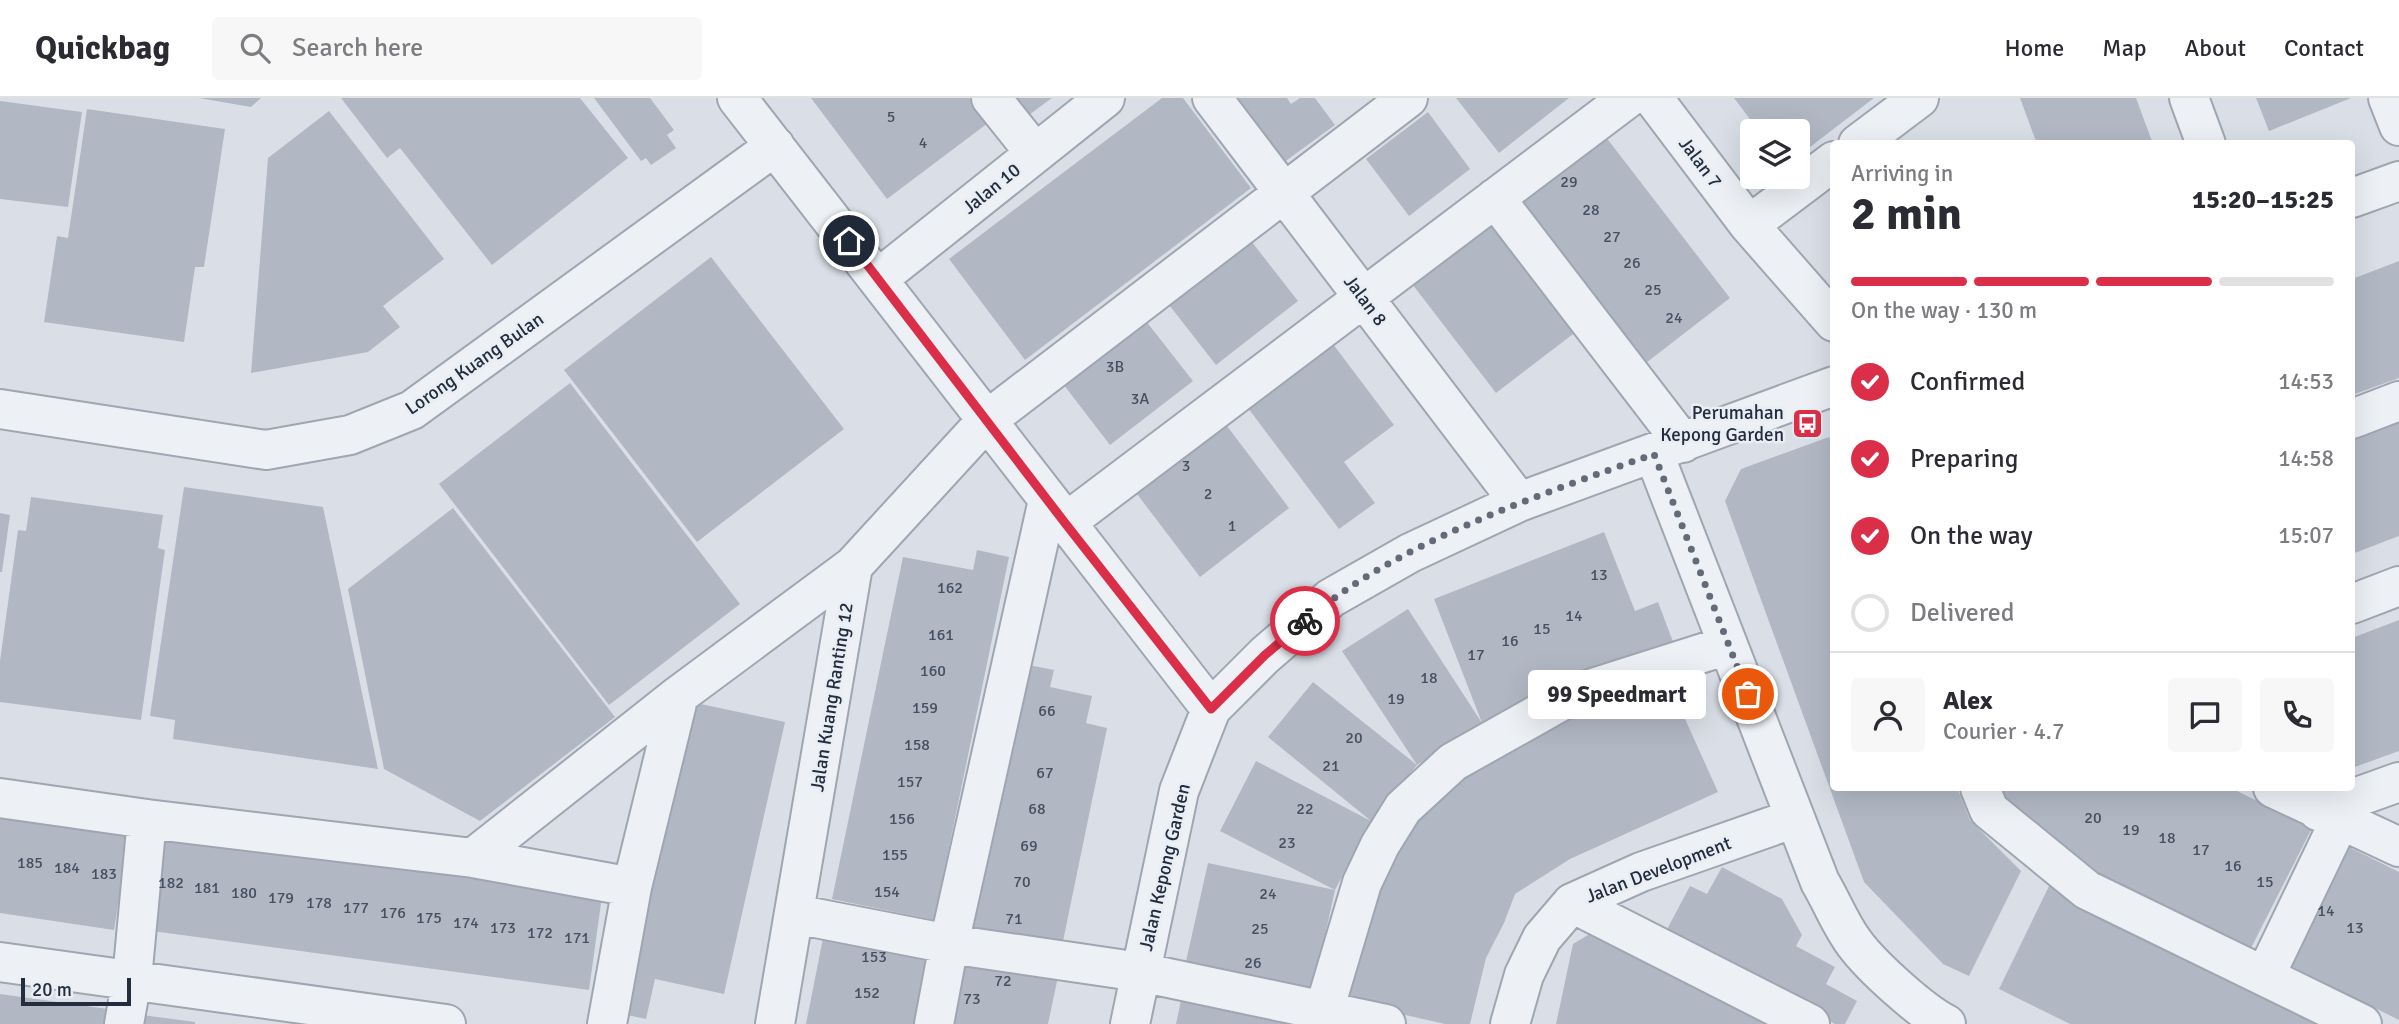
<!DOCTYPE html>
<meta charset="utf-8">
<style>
:root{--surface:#fff;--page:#f7f7f7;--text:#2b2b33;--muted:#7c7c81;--line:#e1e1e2;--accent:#db2f49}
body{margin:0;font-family:Signika,sans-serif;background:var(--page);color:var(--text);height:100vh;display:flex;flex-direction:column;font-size:26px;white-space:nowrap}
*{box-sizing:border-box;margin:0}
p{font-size:23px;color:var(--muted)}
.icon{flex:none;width:38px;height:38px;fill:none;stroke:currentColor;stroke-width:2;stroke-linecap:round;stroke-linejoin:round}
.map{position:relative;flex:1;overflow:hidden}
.drawer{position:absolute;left:1830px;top:42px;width:525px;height:651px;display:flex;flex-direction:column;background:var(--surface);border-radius:7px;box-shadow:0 7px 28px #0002}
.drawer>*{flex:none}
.fabs{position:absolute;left:1740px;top:21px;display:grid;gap:14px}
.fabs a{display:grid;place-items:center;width:70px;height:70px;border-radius:7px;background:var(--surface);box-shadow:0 7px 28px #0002;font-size:35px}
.scale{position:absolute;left:21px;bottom:18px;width:110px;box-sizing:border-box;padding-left:7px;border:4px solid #232d3e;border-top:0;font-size:19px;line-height:24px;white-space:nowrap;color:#232d3e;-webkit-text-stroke:5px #e9eef4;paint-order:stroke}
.pin{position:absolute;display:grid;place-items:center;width:60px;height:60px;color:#fff;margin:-30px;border:4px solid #fff;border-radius:50%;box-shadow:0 2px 7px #0007}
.courier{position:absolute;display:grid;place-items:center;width:70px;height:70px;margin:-35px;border:5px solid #db2f49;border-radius:50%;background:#fff;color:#222;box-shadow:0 2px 9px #0007}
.bubble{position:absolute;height:49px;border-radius:7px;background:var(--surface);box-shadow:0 7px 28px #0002;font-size:23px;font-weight:700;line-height:49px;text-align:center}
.head em{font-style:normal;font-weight:700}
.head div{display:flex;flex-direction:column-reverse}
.head{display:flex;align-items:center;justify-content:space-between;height:119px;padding:0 21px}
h1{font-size:46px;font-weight:700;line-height:52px}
.bar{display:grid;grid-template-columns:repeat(4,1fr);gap:10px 7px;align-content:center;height:84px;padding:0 21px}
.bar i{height:9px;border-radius:5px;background:var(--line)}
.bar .current{background:var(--accent)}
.bar p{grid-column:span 4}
.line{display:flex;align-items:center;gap:18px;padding:0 21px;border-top:2px solid var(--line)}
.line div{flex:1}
.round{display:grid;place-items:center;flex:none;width:74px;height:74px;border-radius:7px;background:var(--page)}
ol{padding:0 21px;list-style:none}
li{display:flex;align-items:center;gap:21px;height:77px}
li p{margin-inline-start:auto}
li .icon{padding:7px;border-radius:50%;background:var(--accent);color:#fff;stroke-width:4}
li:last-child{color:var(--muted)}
li i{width:38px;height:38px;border:4px solid var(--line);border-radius:50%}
header{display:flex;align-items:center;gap:42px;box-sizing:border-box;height:98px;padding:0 35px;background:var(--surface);border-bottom:2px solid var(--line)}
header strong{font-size:33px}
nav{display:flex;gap:38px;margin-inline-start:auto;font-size:24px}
.search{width:490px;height:63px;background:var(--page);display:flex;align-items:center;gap:18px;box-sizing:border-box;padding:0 24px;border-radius:7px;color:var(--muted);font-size:26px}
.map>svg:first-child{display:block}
.building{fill:#b1b8c4}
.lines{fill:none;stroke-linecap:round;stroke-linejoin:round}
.minor-casing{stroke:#9fa6b1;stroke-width:42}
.minor{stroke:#edf0f5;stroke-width:38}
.done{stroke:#636b79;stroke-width:7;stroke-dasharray:0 12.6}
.route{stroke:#db2f49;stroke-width:9}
.labels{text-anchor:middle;stroke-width:5;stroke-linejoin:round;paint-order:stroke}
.number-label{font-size:16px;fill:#465060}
.street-label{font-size:19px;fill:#232d3e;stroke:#e9eef4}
.poi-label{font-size:19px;fill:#232d3e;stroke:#e9eef4;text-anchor:end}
</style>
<header>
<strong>Quickbag</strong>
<div class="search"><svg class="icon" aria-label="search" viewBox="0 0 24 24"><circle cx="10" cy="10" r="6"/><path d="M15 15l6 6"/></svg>Search here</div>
<nav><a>Home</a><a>Map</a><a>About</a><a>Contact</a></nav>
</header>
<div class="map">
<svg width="2399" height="926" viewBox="0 0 2399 926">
<rect width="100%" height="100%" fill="#dadfe7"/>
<path class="building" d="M 199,0 L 261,0 L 251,9 Z
M 341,0 L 580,0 L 628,60 L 492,167 L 400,50 L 387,60 Z
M 594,0 L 650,0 L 674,32 L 667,37 L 676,50 L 651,67 L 646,60 L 641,63 Z
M 811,0 L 969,0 L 988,25 L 887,101 Z
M 999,0 L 1052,0 L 1018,25 Z
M 1162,0 L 1183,0 L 1251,90 L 1025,262 L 949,161 Z
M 1219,0 L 1287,0 L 1291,6 L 1300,0 L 1315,0 L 1335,27 L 1272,73 Z
M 1456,0 L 1569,0 L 1499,55 Z
M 1734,0 L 1874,0 L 1797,59 L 1797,33 L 1759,33 Z
M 2020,0 L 2136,0 L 2153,46 L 2037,46 Z
M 2256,0 L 2351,0 L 2269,33 Z
M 0,3 L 82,14 L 68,109 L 0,101 Z
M 87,11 L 225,31 L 204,169 L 195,169 L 184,244 L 44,224 L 57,138 L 68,140 Z
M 329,13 L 444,161 L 383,208 L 400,229 L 368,254 L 251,275 L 268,60 Z
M 1428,14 L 1470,71 L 1409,118 L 1366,61 Z
M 1602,34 L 1730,200 L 1642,268 L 1513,101 Z
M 1495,116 L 1581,230 L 1496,295 L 1409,182 Z
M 1248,139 L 1298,203 L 1216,267 L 1166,203 Z
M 711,159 L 844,331 L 697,444 L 564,272 Z
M 2399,163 L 2399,280 L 2352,297 L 2352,181 Z
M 1142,218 L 1193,283 L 1110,347 L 1060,282 Z
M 1330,242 L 1394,327 L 1344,364 L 1375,405 L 1339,431 L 1245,306 Z
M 570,285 L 740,506 L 609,607 L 439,386 Z
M 2399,315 L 2399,438 L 2352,456 L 2352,332 Z
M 1221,320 L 1289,410 L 1200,479 L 1131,388 Z
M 1829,339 L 1834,351 L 1834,690 L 1957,690 L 1970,722 L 2021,773 L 1969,878 L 1943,866 L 1864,784 L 1725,403 L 1741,371 Z
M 184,389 L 323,409 L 378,671 L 173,641 L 175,622 L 150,618 Z
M 31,399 L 163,417 L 158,450 L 165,452 L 141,622 L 0,604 L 0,563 L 18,432 L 26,433 Z
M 453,410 L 615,619 L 480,723 L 384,671 L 348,491 Z
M 0,415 L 10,417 L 2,474 L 0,474 Z
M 1604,434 L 1635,513 L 1658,504 L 1675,549 L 1482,625 L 1434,501 Z
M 977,452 L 1009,459 L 934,822 L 832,801 L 903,459 L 973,472 Z
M 1408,511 L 1482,625 L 1417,667 L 1342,553 Z
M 2399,522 L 2399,653 L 2352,670 L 2352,540 Z
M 1014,564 L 1054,572 L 1050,589 L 1092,598 L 1086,625 L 1107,630 L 1062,848 L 959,827 Z
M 1663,572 L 1718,694 L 1570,761 L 1515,796 L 1504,825 L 1486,860 L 1470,926 L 1445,926 L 1335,901 L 1380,762 L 1465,668 Z
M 1313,584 L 1417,667 L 1371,723 L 1335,792 L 1312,896 L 1185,868 L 1208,765 L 1335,792 L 1220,733 L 1256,663 L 1371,723 L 1268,639 Z
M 682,602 L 785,624 L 724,896 L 655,881 L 646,921 L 613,914 Z
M 1993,690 L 2231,690 L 2312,730 L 2250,852 L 2044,748 Z
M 0,704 L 131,724 L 114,832 L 0,815 Z
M 160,731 L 603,791 L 589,892 L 145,832 Z
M 2341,745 L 2399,774 L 2399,922 L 2281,863 Z
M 1722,769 L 1782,801 L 1802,837 L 1796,848 L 1835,869 L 1826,886 L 1857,903 L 1845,926 L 1835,926 L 1665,835 L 1690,788 L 1707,796 Z
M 2051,784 L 2344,926 L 2070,926 L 1999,891 Z
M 825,830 L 929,850 L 915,926 L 806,926 Z
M 1598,831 L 1781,926 L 1556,926 L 1573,846 Z
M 955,854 L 1059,874 L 1048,926 L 941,926 Z
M 0,896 L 108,911 L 106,926 L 0,926 Z
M 1182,898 L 1312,926 L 1176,926 Z
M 135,916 L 195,924 L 195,926 L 134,926 Z"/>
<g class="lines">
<defs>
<path id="minor" d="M 737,0 L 1211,611
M 991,0 L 1035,55
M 1212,0 L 1519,404
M 1653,0 L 1749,127 L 1834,224
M 2189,0 L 2206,46
M 2388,0 L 2399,28
M 1858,46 L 1919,0
M 1495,100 L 1683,345
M 2352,100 L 2399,83
M 1749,127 L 1834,63
M 879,180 L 1105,0
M 0,311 L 266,352 L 350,337 L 412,312 L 775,48
M 2352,321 L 2399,303
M 1654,356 L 1820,784 C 1832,804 1841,828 1855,846 C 1872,869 1922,914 1946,926
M 1065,425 L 1628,0
M 2352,506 L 2399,488
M 1980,690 L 1989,712 L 2087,792 L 2362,926
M 2273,690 L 2399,749
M 0,700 L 147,721 L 473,760 L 632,789 L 679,597 L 853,468
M 2318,713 L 2399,684
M 473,760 L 679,597
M 1572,805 L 1810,926
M 795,816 L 949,846 L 1140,874 L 1386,926
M 0,864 L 446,926
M 2265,878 L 2340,722
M 124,926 L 132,881 L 147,721
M 607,926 L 632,789
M 775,926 L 853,468 L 987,322 L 1408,0
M 934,926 L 949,846 L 1048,402
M 1130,926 L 1179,693 L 1211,611 L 1265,557 L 1331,500 L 1410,455 L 1519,404 L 1834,288
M 1320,926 L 1362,785 L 1380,747 L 1403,710 L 1453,664 L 1574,596 L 1728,547
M 1510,926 L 1524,877 L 1542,840 L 1572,805 L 1641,774 L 1795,720"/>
</defs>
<use href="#minor" class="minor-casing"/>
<use href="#minor" class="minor"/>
</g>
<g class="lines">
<path class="done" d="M 1305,523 C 1398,443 1540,397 1654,356 L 1748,596"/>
<path class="route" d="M 849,143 L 1065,425 L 1211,611 L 1265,557 L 1305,523"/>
</g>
<defs>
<symbol id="bus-square" viewBox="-11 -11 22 22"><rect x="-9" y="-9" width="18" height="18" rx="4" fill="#db2f49" stroke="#e9eef4"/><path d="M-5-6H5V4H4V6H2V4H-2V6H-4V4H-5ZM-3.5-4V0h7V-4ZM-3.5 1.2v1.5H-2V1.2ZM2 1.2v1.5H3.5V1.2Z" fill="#fff"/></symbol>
</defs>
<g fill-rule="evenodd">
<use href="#bus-square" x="1790" y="308" width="35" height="35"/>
</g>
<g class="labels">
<g class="number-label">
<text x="891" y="24">5</text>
<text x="923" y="50">4</text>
<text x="1569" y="89">29</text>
<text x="1591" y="117">28</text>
<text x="1612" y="144">27</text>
<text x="1632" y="170">26</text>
<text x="1653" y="197">25</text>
<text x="1674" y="225">24</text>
<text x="1115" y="274">3B</text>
<text x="1140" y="306">3A</text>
<text x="1186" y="373">3</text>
<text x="1208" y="401">2</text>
<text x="1232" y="433">1</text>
<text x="1599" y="482">13</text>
<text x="950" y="495">162</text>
<text x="1574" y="523">14</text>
<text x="1542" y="536">15</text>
<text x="941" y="542">161</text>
<text x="1510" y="548">16</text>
<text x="1476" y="562">17</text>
<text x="933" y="578">160</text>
<text x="1429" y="585">18</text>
<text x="1396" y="606">19</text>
<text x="925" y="615">159</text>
<text x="1047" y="618">66</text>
<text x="1354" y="645">20</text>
<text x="917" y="652">158</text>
<text x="1331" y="673">21</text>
<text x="1045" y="680">67</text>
<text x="910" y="689">157</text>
<text x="1037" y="716">68</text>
<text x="1305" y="716">22</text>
<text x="2093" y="725">20</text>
<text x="902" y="726">156</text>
<text x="2131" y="737">19</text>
<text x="2167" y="745">18</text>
<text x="1287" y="750">23</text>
<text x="1029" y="753">69</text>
<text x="2201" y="757">17</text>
<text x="895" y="762">155</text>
<text x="30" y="770">185</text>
<text x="2233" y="773">16</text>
<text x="67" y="775">184</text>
<text x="104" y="781">183</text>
<text x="1022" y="789">70</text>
<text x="2265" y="789">15</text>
<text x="171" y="790">182</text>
<text x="207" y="795">181</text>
<text x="887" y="799">154</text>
<text x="244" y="800">180</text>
<text x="1268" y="801">24</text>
<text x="281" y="805">179</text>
<text x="319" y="810">178</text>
<text x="356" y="815">177</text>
<text x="2326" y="818">14</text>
<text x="393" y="820">176</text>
<text x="429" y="825">175</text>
<text x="1014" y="826">71</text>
<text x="466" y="830">174</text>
<text x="503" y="835">173</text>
<text x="2355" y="835">13</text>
<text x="1260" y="836">25</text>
<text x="540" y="840">172</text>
<text x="577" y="845">171</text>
<text x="874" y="864">153</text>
<text x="1253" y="870">26</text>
<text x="1003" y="888">72</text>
<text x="867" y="900">152</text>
<text x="972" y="906">73</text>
</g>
<g class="street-label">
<text transform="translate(1701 64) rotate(53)" y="7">Jalan 7</text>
<text transform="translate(991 90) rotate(-39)" y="7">Jalan 10</text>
<text transform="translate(1366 202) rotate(53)" y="7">Jalan 8</text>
<text transform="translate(474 265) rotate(-35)" y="7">Lorong Kuang Bulan</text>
<text transform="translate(831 599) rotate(-81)" y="7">Jalan Kuang Ranting 12</text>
<text transform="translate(1164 769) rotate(-77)" y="7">Jalan Kepong Garden</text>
<text transform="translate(1658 771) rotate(-21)" y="7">Jalan Development</text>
</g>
<g class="poi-label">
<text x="1784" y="321">Perumahan<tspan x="1784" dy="22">Kepong Garden</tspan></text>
</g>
</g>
</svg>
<div class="fabs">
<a><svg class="icon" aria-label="layers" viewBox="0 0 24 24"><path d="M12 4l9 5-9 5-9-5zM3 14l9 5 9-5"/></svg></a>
</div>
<div class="scale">20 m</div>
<div class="pin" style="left:1748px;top:596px;background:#ea580c"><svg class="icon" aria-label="bag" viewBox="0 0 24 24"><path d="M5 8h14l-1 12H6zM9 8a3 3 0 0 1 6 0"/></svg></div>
<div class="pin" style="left:849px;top:143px;background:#1f2937"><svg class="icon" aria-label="home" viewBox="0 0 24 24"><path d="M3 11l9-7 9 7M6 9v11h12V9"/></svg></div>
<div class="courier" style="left:1305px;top:523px"><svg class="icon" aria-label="bike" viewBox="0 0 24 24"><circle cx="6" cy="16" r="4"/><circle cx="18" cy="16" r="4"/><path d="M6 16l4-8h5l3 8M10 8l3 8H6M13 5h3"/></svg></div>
<div class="bubble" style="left:1528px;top:572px;width:178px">99 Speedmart</div>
<section class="drawer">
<div class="head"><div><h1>2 min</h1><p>Arriving in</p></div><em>15:20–15:25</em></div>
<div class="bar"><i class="current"></i><i class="current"></i><i class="current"></i><i></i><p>On the way · 130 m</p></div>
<ol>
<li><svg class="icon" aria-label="check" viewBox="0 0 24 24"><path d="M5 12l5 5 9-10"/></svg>Confirmed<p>14:53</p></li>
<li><svg class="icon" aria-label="check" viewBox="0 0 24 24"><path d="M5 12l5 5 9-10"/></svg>Preparing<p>14:58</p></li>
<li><svg class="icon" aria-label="check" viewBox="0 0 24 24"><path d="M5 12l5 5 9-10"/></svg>On the way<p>15:07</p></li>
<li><i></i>Delivered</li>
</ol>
<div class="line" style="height:126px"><a class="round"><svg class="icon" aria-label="person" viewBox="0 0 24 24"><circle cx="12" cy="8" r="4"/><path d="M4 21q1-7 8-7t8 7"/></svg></a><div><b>Alex</b><p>Courier · 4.7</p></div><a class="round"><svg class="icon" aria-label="chat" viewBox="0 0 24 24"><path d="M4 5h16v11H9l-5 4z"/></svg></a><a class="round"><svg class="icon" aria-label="phone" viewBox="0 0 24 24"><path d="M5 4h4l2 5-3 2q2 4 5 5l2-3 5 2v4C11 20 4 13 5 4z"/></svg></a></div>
</section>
</div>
